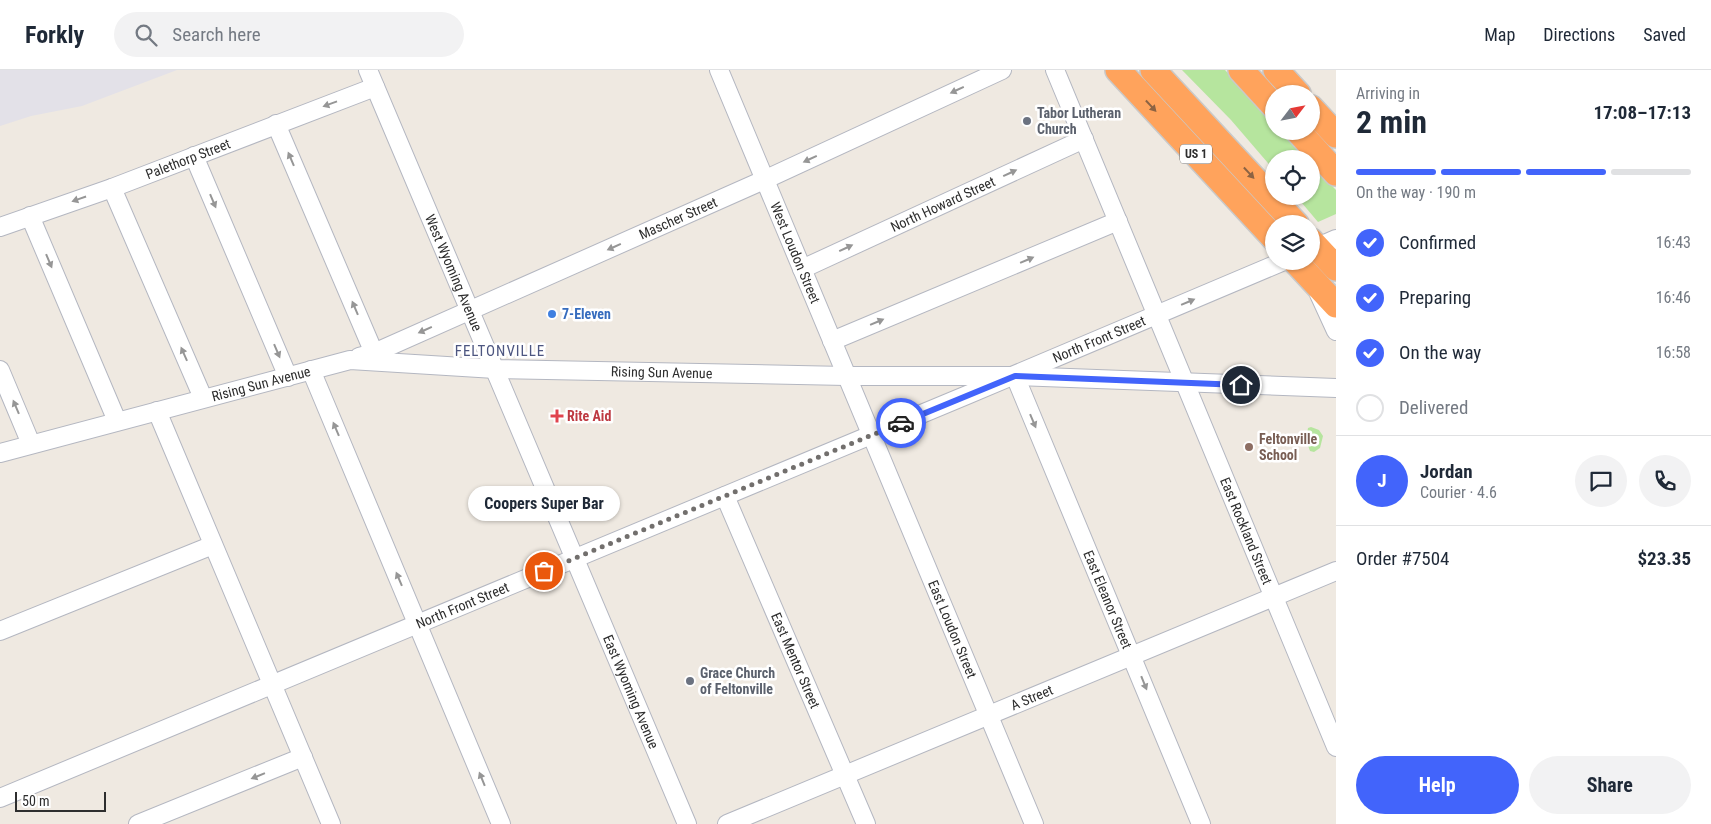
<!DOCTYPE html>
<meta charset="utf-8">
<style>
:root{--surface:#fff;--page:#f2f2f3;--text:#1f2937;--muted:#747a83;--line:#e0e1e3;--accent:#4264fb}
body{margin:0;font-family:"Roboto Condensed",sans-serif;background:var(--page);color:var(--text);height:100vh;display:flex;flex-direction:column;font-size:19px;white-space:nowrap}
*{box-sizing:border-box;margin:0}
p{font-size:16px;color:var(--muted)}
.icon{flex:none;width:28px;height:28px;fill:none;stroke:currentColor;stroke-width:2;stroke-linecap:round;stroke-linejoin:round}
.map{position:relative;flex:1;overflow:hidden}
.panel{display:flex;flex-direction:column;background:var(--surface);width:375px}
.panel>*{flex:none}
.needle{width:32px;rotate:58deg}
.fabs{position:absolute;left:1265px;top:15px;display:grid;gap:10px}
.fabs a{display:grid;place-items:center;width:55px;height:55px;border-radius:50%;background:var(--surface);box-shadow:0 1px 4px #0004;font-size:25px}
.scale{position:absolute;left:15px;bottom:12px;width:91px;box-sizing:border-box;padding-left:5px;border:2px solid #2e2e2e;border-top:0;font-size:14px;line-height:18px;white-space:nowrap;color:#2e2e2e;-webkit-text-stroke:4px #fff;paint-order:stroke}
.pin{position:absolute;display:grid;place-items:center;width:42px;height:42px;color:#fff;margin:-21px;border:2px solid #fff;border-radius:50%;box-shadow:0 1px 5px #0007}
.courier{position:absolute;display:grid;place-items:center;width:50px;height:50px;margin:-25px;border:4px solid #4264fb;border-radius:50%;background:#fff;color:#222;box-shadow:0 1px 6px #0007}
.bubble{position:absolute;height:35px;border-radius:18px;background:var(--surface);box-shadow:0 1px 4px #0004;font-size:16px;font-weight:700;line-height:35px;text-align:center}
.headline em{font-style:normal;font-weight:700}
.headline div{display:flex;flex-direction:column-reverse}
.headline{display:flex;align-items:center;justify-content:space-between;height:85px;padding:0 20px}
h1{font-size:32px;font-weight:700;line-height:38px}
.bar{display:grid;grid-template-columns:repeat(4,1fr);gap:8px 5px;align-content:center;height:60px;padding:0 20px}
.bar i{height:6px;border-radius:4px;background:var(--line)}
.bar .current{background:var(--accent)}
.bar p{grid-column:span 4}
.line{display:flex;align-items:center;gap:12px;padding:0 20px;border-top:1px solid var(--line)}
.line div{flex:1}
.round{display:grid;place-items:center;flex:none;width:52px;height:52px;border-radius:26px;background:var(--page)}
ol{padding:0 20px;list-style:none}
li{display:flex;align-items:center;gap:15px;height:55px}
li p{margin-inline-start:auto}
li .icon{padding:5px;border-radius:50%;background:var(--accent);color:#fff;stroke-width:4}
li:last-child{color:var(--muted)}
li i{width:28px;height:28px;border:2px solid var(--line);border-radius:50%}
.action{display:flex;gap:10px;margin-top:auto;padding:10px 20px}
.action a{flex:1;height:58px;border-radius:30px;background:var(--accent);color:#fff;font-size:20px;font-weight:700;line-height:58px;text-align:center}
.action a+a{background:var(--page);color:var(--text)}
header{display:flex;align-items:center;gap:30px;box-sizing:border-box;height:70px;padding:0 25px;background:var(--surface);border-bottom:1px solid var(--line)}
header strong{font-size:24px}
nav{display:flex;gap:28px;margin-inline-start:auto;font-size:18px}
.search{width:350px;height:45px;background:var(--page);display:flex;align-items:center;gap:12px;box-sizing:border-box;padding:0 18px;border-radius:28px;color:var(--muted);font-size:19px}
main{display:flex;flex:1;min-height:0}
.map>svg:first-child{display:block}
.industrial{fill:#e3e1e8}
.green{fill:#b6e59e}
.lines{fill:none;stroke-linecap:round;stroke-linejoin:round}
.minor-casing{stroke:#b4b7c1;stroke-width:20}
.highway-casing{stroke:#c9c9c9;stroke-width:28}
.minor{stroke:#fff;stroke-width:18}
.highway{stroke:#ffa35c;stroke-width:25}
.oneway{fill:#969696}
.oneway2{fill:#8c6343}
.done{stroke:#726f6d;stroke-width:5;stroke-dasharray:0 9}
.route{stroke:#4264fb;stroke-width:6}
.worship-dot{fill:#6b7280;stroke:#fff;stroke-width:2}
.shop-dot{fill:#3f7fe0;stroke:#fff;stroke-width:2}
.health-dot{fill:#e0444e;stroke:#fff;stroke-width:2}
.education-dot{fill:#8d6e63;stroke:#fff;stroke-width:2}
.labels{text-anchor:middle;stroke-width:5;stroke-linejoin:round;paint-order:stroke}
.shield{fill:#fff;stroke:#6d6d6d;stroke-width:1}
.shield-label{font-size:12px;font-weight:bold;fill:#2e2e2e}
.worship-label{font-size:14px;font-weight:bold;fill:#5b616d;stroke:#fff;text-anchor:start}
.street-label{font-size:14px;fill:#2e2e2e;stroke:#fff}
.shop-label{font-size:14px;font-weight:bold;fill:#366cbe;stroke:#fff;text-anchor:start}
.health-label{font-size:14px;font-weight:bold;fill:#be3a42;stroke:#fff;text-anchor:start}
.education-label{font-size:14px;font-weight:bold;fill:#785e54;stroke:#fff;text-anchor:start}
.neighbourhood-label{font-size:15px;letter-spacing:1px;fill:#4d5680;stroke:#fff}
</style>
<header>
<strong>Forkly</strong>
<div class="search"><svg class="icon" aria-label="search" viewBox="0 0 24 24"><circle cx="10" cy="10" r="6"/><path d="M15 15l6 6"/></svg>Search here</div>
<nav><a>Map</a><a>Directions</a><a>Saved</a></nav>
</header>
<main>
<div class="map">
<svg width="1336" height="754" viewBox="0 0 1336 754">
<rect width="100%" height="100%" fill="#efe9e1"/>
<path class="industrial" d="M 0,0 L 177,0 L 82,36 L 31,46 L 0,56 Z"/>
<path class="green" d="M 1182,0 L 1225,0 L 1274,53 L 1274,61 L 1281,61 L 1307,89 L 1274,89 L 1274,100 L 1231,50 Z
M 1311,94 L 1336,120 L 1336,144 L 1318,152 L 1296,126 L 1311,126 Z
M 1311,357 L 1319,360 L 1323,366 L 1320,378 L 1314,382 L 1310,381 L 1306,370 L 1308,358 Z"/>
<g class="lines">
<defs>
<g id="minor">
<path id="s1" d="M 368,0 L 687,754"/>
<path id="s2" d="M 719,0 L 1034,754"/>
<path id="s3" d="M 1055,0 L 1336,677"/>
<path d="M 276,54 L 374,283"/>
<path d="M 194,86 L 288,307"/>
<path d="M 112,118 L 203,328"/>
<path d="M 30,146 L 117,351"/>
<path id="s4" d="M 0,157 L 112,118 L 375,17"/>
<path d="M 1311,180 L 1336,169"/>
<path id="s5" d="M 802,199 L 1084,69"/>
<path d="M 1319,224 L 1336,261"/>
<path d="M 832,271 L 1118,151"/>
<path id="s6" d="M 359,287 L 374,283 L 764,110 L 1002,0"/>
<path d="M 0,300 L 31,374"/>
<path d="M 311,300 L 501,754"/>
<path id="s7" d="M 1015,306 L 1201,754"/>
<path d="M 157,341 L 331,754"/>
<path id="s8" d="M 0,383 L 350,290 L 495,299 L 846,306 L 1015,306 L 1336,318"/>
<path id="s9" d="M 725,426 L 866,754"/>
<path d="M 0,561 L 213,475"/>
<path id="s10" d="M 0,728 L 967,325 L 1284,191"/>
<path d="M 138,754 L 303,687"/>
<path id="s11" d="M 727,754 L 1336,501"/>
</g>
<path id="highway" d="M 1118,0 L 1274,168
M 1153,0 L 1296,154
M 1241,0 L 1274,36
M 1276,0 L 1298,24
M 1311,38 L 1336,65
M 1298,61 L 1336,103
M 1311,171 L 1336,198
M 1295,191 L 1336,235"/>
</defs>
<use href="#minor" class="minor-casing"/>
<use href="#highway" class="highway-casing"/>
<use href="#minor" class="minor"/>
<use href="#highway" class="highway"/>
</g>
<defs><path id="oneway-solid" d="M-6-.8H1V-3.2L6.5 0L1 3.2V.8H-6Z" transform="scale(1.25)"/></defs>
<g class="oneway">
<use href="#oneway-solid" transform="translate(957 20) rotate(155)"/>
<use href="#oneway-solid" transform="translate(330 34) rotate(160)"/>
<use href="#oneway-solid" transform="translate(291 89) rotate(-113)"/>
<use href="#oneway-solid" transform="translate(810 89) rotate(155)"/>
<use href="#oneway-solid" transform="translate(1010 103) rotate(-25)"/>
<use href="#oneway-solid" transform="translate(79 129) rotate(161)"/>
<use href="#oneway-solid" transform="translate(213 131) rotate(67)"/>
<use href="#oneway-solid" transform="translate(614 177) rotate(156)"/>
<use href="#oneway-solid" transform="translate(846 178) rotate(-25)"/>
<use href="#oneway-solid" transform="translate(1027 190) rotate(-23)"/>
<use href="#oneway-solid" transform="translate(49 191) rotate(67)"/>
<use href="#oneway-solid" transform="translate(1188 232) rotate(-23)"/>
<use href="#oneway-solid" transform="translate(355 238) rotate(-113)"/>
<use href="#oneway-solid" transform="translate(877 252) rotate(-23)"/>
<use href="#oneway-solid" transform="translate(425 260) rotate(156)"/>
<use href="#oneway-solid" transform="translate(277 281) rotate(67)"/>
<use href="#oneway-solid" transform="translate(184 284) rotate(-114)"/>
<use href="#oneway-solid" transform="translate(16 337) rotate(-113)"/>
<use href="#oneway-solid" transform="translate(1033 351) rotate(67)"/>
<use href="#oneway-solid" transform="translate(336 359) rotate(-113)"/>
<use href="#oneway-solid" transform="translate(399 509) rotate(-113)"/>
<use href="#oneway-solid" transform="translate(1144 613) rotate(68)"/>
<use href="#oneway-solid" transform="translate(258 706) rotate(158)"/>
<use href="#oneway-solid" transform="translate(482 709) rotate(-112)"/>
</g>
<g class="oneway2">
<use href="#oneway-solid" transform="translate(1151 36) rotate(47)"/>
<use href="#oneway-solid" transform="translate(1249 103) rotate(47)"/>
</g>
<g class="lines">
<path class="done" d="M 544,501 L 901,353"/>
<path class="route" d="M 901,353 L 1015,306 L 1241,315"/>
</g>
<g class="worship-dot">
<circle cx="1027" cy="51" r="5"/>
<circle cx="690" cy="611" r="5"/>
</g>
<circle class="shop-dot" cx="552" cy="244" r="5"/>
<path class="health-dot" d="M554.5 338.5h5v5h5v5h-5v5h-5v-5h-5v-5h5z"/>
<circle class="education-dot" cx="1249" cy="377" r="5"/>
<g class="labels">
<rect class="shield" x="1180" y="74.5" width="32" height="19" rx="4"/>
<g class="shield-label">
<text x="1196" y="88">US 1</text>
</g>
<g class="worship-label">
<text x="1037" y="48">Tabor Lutheran<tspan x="1037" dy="16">Church</tspan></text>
<text x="700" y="608">Grace Church<tspan x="700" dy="16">of Feltonville</tspan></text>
</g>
<g class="street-label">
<text dy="5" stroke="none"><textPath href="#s4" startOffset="200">Palethorp Street</textPath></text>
<text dy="5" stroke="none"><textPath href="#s5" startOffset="155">North Howard Street</textPath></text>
<text dy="5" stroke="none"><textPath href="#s6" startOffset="348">Mascher Street</textPath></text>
<text dy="5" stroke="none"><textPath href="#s2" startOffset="198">West Loudon Street</textPath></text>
<text dy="5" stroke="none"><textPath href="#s1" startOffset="220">West Wyoming Avenue</textPath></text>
<text dy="5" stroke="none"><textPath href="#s10" startOffset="1191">North Front Street</textPath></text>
<text dy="5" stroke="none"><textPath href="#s8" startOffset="674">Rising Sun Avenue</textPath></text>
<text dy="5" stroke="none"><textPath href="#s8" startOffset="270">Rising Sun Avenue</textPath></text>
<text dy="5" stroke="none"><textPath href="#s3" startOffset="499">East Rockland Street</textPath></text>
<text dy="5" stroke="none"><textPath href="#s7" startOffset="242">East Eleanor Street</textPath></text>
<text dy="5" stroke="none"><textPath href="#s10" startOffset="501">North Front Street</textPath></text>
<text dy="5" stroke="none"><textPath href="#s2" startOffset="606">East Loudon Street</textPath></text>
<text dy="5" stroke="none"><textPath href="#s9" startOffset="179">East Mentor Street</textPath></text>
<text dy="5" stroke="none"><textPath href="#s1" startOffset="675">East Wyoming Avenue</textPath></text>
<text dy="5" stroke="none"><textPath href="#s11" startOffset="330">A Street</textPath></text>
</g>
<g class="shop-label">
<text x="562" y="249">7-Eleven</text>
</g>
<g class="health-label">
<text x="567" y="351">Rite Aid</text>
</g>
<g class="education-label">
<text x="1259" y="374">Feltonville<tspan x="1259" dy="16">School</tspan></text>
</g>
<g class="neighbourhood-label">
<text x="500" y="286">FELTONVILLE</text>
</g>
</g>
</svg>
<div class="fabs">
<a><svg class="needle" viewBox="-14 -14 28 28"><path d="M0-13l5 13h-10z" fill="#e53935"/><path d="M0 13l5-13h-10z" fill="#747a83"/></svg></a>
<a><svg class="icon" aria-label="locate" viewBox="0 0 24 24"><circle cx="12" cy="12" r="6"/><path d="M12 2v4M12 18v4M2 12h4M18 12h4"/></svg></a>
<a><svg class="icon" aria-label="layers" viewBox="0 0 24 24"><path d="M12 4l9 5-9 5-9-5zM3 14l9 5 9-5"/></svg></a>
</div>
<div class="scale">50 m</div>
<div class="pin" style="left:544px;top:501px;background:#ea580c"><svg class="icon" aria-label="bag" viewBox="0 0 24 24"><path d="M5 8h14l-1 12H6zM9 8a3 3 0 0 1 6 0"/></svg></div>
<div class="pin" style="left:1241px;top:315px;background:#1f2937"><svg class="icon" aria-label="home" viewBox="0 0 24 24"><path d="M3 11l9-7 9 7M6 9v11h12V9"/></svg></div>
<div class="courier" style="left:901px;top:353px"><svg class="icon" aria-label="car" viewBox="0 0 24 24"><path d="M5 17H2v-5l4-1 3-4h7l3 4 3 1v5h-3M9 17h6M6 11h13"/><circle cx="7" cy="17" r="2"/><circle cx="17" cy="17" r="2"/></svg></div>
<div class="bubble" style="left:468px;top:416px;width:152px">Coopers Super Bar</div>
</div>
<section class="panel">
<div class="headline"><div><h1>2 min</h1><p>Arriving in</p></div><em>17:08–17:13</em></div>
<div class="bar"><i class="current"></i><i class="current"></i><i class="current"></i><i></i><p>On the way · 190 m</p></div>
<ol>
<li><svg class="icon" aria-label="check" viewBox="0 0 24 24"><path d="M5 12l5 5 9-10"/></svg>Confirmed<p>16:43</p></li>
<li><svg class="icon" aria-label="check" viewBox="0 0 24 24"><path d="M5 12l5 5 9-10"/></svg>Preparing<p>16:46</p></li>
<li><svg class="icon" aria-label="check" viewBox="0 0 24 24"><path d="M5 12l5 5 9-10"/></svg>On the way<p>16:58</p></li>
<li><i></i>Delivered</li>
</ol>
<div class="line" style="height:90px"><b class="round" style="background:var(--accent);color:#fff">J</b><div><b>Jordan</b><p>Courier · 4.6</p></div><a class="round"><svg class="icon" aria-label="chat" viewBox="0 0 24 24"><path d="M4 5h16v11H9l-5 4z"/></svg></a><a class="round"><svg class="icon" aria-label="phone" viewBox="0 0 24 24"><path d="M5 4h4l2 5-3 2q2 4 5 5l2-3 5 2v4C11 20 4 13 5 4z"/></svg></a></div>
<div class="line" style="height:65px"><div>Order #7504</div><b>$23.35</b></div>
<div class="action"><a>Help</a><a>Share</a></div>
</section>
</main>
